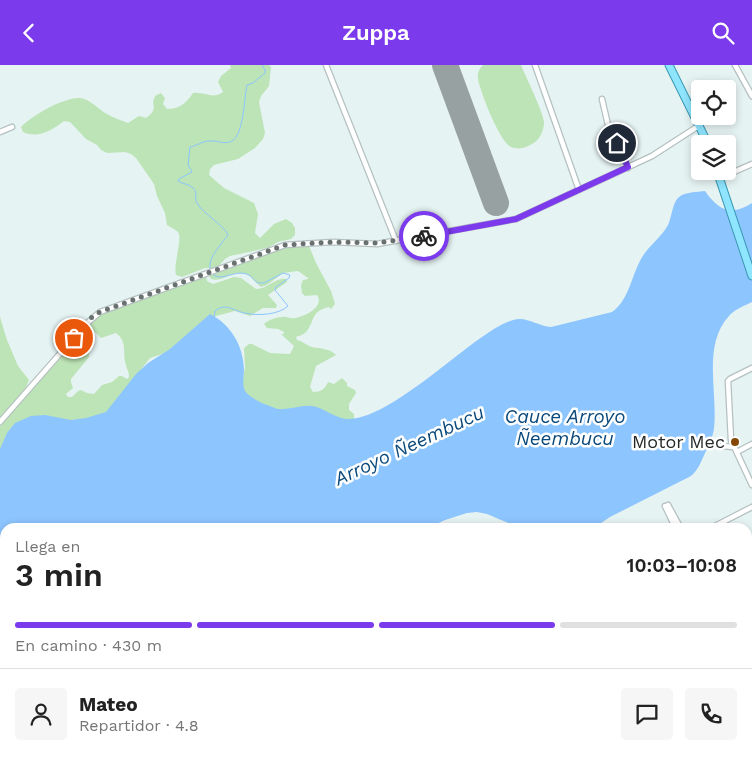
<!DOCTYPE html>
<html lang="es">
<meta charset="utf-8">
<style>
:root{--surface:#fff;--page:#f6f6f6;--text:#222;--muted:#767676;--line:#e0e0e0;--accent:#7c3aed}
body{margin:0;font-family:"Work Sans",sans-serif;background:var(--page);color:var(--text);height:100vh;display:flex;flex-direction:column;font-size:19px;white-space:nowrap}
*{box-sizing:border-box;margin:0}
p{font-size:16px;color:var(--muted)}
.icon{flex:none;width:28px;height:28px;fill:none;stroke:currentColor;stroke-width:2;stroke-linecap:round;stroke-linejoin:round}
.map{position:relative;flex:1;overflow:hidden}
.drawer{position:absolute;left:0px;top:458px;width:752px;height:246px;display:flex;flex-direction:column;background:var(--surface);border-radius:15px 15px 0 0;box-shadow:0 2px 8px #0003}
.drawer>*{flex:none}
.fabs{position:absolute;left:691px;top:15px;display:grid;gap:10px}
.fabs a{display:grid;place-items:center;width:45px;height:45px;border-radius:5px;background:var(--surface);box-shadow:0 2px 8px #0003;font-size:25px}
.pin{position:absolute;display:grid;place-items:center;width:42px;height:42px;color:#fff;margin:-21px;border:2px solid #fff;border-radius:50%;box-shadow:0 1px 5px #0007}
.courier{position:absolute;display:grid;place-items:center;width:50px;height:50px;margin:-25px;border:4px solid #7c3aed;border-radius:50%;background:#fff;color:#222;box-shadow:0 1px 6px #0007}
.headline em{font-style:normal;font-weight:600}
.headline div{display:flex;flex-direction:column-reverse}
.headline{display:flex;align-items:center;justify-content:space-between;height:85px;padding:0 15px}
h1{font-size:32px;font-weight:600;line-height:38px}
.bar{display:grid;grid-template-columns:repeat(4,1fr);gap:8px 5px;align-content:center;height:60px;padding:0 15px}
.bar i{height:6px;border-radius:4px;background:var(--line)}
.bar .active{background:var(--accent)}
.bar p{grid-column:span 4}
.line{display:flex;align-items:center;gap:12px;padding:0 15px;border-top:1px solid var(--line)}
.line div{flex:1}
.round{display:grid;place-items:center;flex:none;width:52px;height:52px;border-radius:5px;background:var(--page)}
header{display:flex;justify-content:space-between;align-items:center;height:65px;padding:0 15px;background:var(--accent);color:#fff;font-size:22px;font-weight:600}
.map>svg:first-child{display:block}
.green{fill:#bde4b6}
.water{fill:#8dc5fe}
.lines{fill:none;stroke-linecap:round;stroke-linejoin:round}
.stream{stroke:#8dc5fe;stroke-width:1}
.runway{stroke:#98a1a1;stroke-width:26}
.street-casing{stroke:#b5c1c0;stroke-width:7}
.secondary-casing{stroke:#b5c1c0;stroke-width:9}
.primary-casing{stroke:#3998b3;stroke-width:9}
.street{stroke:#fff;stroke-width:4.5}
.secondary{stroke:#c7f2ff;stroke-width:6}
.primary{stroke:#8fe5fe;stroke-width:7}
.done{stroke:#697070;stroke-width:5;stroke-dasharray:0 9}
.route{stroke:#7c3aed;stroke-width:6}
.poi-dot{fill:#844803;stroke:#fff;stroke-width:2}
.labels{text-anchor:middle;stroke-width:5;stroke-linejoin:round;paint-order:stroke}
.poi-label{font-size:18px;fill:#252929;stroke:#fff;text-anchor:end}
.water-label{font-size:19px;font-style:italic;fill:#0a497b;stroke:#fff}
</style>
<header><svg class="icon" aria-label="back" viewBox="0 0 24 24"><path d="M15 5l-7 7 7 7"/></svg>Zuppa<svg class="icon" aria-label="search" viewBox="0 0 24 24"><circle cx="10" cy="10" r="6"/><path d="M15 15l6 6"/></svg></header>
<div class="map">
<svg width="752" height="703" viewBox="0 0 752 703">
<rect width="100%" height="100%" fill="#e6f3f3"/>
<path class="green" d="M 230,0 L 269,0 L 271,2 L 269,21 L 261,31 L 259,37 L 265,68 L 263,74 L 255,83 L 238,94 L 214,100 L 210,104 L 209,110 L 224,123 L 254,138 L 258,149 L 255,168 L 260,173 L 274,159 L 286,154 L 292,158 L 295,163 L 295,170 L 291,174 L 278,177 L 267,183 L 230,191 L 225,194 L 217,203 L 205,203 L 182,212 L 176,210 C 173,199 183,173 178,167 C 175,164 170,162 167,160 L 165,148 L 157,131 L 154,119 L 136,93 L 131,89 L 125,87 L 107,88 L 101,85 L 97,80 L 86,74 L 70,57 L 64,56 C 52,65 39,74 23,67 L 21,62 C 31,51 64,32 80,33 C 90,34 98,44 107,49 C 114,53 121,55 128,58 L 139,51 L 146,53 C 153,48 155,45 153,37 L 155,31 L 161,28 L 165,33 L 163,39 L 167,44 C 180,44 186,38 193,28 C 204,26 213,35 223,27 L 218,17 L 221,11 L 231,3 Z
M 483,0 L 521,0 C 525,10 544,49 544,57 C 544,65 540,75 532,79 C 525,83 519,85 511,82 C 499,76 480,26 478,14 C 477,8 479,4 483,0 Z
M 302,176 L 307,176 L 316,198 L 331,226 L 335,239 L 331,244 L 329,242 C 311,246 315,255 307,266 C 305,269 299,271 296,272 L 297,275 C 303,276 306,280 312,282 C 321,284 329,283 336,290 L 316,301 L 310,322 L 313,327 C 321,327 325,324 328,317 L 334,319 L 342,313 L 347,318 L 347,321 L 355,325 L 356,328 L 349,339 L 349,345 L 354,349 L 354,355 L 282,350 L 241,327 L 245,302 L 244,283 L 249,279 L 252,279 L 270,288 L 290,289 L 294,281 L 281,269 L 284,269 L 284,267 L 278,264 L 267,263 L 264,259 C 268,255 277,252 282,252 C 286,251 290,254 294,253 C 304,252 325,242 317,230 L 305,231 L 302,228 L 301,220 L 303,215 L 308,214 L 308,213 L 298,206 L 283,208 L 267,220 L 261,222 C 255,218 252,211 246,209 C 232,204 223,218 211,214 L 208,209 Z
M 206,210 L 207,216 L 213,219 L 234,212 L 241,213 L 256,224 C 268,224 276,212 286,214 L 287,217 L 268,230 L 277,240 L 276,243 L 263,243 L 250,251 L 235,246 L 216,251 L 200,264 L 165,288 L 150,293 L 109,345 L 101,350 L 0,389 L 0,361 L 79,272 L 88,268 L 92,272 L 94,278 L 89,286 L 89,292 L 71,314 L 71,317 L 73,323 L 66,329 L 68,332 L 72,332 L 78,326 L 81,325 L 87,328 L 94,329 L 102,320 L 112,317 L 119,311 L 122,311 L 127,314 L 129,312 C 129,306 127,305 126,300 C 122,288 128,277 116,268 L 101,273 L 88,260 C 93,255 98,253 103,249 Z
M 0,252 L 7,275 L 18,301 L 29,315 L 24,327 L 0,352 Z"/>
<path class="water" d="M 705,126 C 719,146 731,151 752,138 L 752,237 C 744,241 735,244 729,251 C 702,280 718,328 714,363 C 713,372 709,380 705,388 C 701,397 698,405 691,411 L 610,452 L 595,462 L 518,462 L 487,449 L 477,447 L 467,448 L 445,455 L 430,462 L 5,462 L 5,611 L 0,611 L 0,384 L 7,368 L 15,358 L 31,351 L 45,350 L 71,355 L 86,353 L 106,347 L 136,309 L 148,298 L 170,284 L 210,249 C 231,260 243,280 244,304 C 244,311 242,320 245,326 C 248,331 258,336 264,339 C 268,340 274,343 278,344 C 289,345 301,340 312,341 C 325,343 334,353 347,354 C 383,356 451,293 482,272 C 492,265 506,255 519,254 C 527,253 540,261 551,262 L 612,247 C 629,235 631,212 641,194 C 648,181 661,173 668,160 C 672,152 672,138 679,132 C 685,127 697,127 705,126 Z"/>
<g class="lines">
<path class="stream" d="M 210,204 C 208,192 221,180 228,170 C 224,160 203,149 197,138 C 194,132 198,127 193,123 C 189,119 183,119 178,116 L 179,114 L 192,107 L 188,100 L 190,82 C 196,81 203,76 209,76 C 216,75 225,80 232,76 C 244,69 244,33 247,20 L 253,18 L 265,8 L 265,5 L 262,0
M 211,208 C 222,219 234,203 249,210 C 252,212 255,216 258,218 L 264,218 L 283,208 L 290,210 L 289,213 L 276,222 L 275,225 L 288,241 C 279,250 256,251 245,248 C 233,246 226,237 215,246 L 214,253"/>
<path class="runway" d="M 445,0 L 496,138"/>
<defs>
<path id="street" d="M 326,0 L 396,176
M 535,0 L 579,125
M 735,0 L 752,31
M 602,34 L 611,73 L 617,78 L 628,103
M 0,67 L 12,62
M 720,113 L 752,99
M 752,303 L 730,314 L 728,316 L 731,375 L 752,420
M 0,357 L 86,259 L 100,247 L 285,180 L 333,177 L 377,179 L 516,154 L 652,91 L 700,60
M 722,381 L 733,382
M 737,387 L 752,379
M 668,440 L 680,462
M 665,441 L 675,462
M 713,462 L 752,442
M 748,598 L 752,606
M 748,606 L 752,615
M 748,636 L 752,634
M 82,699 L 85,703
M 152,699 L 155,703
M 217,699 L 220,703
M 284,699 L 288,703
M 356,699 L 359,703
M 428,699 L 430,703
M 563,699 L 566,703
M 628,699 L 631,703
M 706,699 L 709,703
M 121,703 L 129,699
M 243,703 L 251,699
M 616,703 L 625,699
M 747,703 L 752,701"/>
<path id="secondary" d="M 748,517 L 752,514
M 748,569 L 752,567
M 376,703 L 384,699
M 488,703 L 496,699"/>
<path id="primary" d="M 669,0 L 708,79
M 717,106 L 752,211"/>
</defs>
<use href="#street" class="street-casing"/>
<use href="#secondary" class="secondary-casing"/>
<use href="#primary" class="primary-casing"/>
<use href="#street" class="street"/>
<use href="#secondary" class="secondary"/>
<use href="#primary" class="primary"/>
</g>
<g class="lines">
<path class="done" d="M 74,273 L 92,252 L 100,247 L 285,180 L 333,177 L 377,178 L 424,171"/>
<path class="route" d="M 424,171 L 516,154 L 628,102 L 617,78"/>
</g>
<circle class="poi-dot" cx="735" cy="377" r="5"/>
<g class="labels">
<g class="poi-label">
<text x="725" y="383">Motor Mec</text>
</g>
<g class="water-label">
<text x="565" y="358">Cauce Arroyo<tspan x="565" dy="22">Ñeembucu</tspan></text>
<text transform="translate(409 380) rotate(-25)" y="7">Arroyo Ñeembucu</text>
</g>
</g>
</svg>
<div class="fabs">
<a><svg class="icon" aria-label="locate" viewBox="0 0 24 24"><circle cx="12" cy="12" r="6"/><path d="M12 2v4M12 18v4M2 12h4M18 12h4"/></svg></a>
<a><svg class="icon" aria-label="layers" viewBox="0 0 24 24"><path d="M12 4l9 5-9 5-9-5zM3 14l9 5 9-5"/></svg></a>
</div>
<div class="pin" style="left:74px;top:273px;background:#ea580c"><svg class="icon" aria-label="bag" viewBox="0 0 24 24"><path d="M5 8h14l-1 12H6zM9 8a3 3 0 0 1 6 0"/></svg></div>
<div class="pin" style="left:617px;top:78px;background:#1f2937"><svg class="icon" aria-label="home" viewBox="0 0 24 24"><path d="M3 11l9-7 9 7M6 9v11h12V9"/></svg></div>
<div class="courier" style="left:424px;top:171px"><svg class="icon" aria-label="bike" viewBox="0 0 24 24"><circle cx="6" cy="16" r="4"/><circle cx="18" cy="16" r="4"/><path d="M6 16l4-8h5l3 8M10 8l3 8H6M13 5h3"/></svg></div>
<section class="drawer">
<div class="headline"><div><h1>3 min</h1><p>Llega en</p></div><em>10:03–10:08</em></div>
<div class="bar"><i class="active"></i><i class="active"></i><i class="active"></i><i></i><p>En camino · 430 m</p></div>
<div class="line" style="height:90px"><a class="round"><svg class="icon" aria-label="person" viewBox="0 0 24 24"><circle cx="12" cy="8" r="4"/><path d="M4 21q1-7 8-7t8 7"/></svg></a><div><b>Mateo</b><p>Repartidor · 4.8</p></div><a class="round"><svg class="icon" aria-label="chat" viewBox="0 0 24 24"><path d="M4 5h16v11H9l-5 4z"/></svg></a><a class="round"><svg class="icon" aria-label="phone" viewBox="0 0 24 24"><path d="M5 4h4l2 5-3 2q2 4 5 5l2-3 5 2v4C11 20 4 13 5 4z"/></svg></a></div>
</section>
</div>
